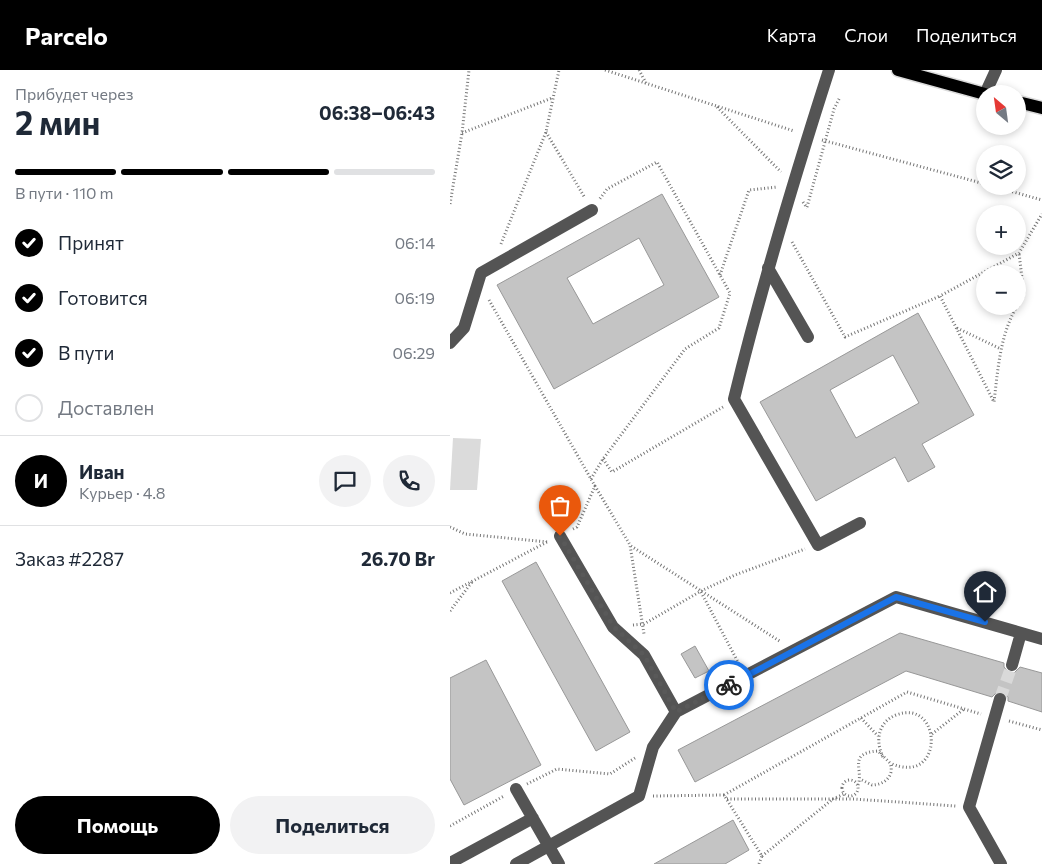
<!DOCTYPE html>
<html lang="ru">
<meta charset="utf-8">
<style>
:root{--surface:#fff;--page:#f2f2f3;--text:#1f2937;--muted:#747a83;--line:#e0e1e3;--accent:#000}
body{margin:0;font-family:Commissioner,sans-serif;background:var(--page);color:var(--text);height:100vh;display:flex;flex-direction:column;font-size:19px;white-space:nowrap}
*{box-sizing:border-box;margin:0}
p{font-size:16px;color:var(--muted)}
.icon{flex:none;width:28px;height:28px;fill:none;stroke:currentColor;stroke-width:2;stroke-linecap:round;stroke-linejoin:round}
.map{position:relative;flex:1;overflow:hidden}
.panel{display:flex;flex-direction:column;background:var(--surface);width:450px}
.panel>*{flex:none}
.needle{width:32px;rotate:331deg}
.buttons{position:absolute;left:526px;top:15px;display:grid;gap:10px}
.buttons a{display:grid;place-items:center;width:50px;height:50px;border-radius:50%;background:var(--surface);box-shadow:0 2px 8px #0003;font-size:25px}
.pin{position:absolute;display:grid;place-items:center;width:42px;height:42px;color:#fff;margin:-51px -21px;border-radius:50% 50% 50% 0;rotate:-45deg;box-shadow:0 0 5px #0007}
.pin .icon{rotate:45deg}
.courier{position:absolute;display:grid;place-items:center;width:50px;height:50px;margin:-25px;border:4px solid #1a73e8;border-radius:50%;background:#fff;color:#222;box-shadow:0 1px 6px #0007}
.head em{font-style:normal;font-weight:700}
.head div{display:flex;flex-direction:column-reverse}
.head{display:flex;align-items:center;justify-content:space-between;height:85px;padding:0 15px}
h1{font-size:32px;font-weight:700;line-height:38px}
.bar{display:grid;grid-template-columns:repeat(4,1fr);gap:8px 5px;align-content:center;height:60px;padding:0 15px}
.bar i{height:6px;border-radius:4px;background:var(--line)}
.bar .current{background:var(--accent)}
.bar p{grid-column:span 4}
.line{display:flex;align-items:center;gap:12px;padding:0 15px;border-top:1px solid var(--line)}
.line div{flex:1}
.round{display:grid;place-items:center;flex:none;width:52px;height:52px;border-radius:26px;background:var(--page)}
ol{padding:0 15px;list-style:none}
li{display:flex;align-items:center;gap:15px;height:55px}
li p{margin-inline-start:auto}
li .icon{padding:5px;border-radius:50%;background:var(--accent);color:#fff;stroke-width:4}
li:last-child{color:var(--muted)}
li i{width:28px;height:28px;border:2px solid var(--line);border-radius:50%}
.action{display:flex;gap:10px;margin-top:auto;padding:10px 15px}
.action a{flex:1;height:58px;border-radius:30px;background:var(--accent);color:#fff;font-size:20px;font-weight:700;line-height:58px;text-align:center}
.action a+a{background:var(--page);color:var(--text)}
header{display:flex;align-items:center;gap:30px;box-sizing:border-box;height:70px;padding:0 25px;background:var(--accent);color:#fff}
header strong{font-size:24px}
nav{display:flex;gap:28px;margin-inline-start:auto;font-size:18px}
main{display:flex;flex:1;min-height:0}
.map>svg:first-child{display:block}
.green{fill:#dbdbdb}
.building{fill:#c4c4c4;stroke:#989898;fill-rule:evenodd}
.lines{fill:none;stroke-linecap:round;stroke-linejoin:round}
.minor-tunnel{stroke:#d9d9d9;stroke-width:12;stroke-dasharray:12 6;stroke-linecap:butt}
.major-casing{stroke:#dbdbdb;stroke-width:15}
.path{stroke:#767676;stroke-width:3;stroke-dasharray:1 2.5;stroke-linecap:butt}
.minor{stroke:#545454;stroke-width:12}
.major{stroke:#000;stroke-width:12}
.done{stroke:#595959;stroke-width:5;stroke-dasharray:0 9}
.route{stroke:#1a73e8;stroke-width:6}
</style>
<header>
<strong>Parcelo</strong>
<nav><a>Карта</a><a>Слои</a><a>Поделиться</a></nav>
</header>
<main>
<section class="panel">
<div class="head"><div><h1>2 мин</h1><p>Прибудет через</p></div><em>06:38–06:43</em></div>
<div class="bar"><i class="current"></i><i class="current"></i><i class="current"></i><i></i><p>В пути · 110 m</p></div>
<ol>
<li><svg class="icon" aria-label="check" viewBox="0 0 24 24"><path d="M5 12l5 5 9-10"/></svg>Принят<p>06:14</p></li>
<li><svg class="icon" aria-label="check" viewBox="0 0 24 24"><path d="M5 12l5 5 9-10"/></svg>Готовится<p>06:19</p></li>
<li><svg class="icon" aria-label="check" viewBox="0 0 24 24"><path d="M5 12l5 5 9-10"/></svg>В пути<p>06:29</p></li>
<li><i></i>Доставлен</li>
</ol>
<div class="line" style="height:90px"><b class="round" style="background:var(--accent);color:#fff">И</b><div><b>Иван</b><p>Курьер · 4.8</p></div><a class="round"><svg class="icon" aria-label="chat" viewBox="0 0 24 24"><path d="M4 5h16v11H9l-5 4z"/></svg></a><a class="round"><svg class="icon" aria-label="phone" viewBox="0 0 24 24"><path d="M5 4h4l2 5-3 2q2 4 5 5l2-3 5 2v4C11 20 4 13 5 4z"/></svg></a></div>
<div class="line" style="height:65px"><div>Заказ #2287</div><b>26.70 Br</b></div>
<div class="action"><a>Помощь</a><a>Поделиться</a></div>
</section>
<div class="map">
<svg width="592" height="794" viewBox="0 0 592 794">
<rect width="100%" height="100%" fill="#fff"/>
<path class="green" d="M 3,368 L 31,369 L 27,420 L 0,420 Z"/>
<path class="building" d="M 212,124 L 269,227 L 104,319 L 47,215 ZM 189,168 L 214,215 L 143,254 L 117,208 Z
M 468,243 L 524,345 L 472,374 L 485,397 L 458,412 L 445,387 L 366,431 L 310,332 ZM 443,285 L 469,333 L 406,368 L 380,320 Z
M 86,492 L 180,662 L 146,681 L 52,511 Z
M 450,563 L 554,593 L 554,597 L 559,603 L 564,603 L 570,597 L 592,603 L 592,642 L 558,631 L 558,627 L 553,621 L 548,621 L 542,627 L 456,601 L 245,712 L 228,680 Z
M 245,576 L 259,601 L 245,608 L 231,584 Z
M 36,590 L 91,695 L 14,735 L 0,709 L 0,608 Z
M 283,750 L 299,780 L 275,794 L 204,794 Z"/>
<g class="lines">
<path class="minor-tunnel" d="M 550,629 L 562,595"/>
<defs>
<path id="major" d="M 448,0 L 535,24
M 568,32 L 592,38"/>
</defs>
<use href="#major" class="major-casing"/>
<path class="path" d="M 155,0 L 344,61
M 189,0 L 196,13
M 267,37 L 331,102
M 96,62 L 135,128
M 12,63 L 102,28
M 372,70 L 535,114
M 542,116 L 592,130
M 353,132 L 357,138
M 0,134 L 12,63 L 19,0
M 357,137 L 384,39 L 390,27
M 342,172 L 395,267 L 490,226
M 51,174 L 96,62 L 109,0
M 270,205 L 299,120 L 328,117
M 39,230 L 145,416
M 567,236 C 550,265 548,299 544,332 L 490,226 L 569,183 L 592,144
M 568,236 L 574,225 L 569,183
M 507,258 L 551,279
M 153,389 L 162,402 L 273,337
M 141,409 L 153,389 L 235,279 L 269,258 L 280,223 L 207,92 L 157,119 L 149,130
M 0,457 L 15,464 L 98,472
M 123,459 L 127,457 L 145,416 L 180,475 L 194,564
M 181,476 L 331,572
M 251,522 L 289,594
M 0,523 L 97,472
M 0,541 L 22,512
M 183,555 L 194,554 L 251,521 L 285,505 L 355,479
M 411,648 L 428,666
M 559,651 L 592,660
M 482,664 L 514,639
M 433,687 C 425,671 428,652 446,645 C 493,627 495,718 440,693
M392 718a8 8 0 1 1 16 0a8 8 0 1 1-16 0Z
M 77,714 L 107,699 L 160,704 L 185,688
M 408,715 C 414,700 397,683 428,681 L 440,693 C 445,706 434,715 422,715 L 410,709
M 274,725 L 457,622 L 531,644
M 203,726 L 274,725 L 312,786 L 309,794
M 277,729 L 404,729 L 506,736
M 0,756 L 54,726
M 312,786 L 383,729 L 394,724"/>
<path class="minor" d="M 379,0 C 344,109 311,218 284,329 L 368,475 L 410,453
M 535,24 L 546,0
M 318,198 L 358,267
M 0,273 L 14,258 L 31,203 L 142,140
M 110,466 L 163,557 L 194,585 L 226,642
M 562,595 L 571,563
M 550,629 L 519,737 L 551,794
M 66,719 L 109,794
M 0,793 L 83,748
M 66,794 L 189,726 L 203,677 L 226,642 L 446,527 L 592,569"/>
<use href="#major" class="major"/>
</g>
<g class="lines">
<path class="done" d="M 110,466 L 163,556 L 194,585 L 226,642 L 279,615"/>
<path class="route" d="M 279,615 L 446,527 L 535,552"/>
</g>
</svg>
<div class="buttons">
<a><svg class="needle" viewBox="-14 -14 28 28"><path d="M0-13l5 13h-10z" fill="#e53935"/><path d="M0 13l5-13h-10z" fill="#747a83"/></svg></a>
<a><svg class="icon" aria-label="layers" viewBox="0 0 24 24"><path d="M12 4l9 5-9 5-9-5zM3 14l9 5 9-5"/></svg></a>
<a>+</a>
<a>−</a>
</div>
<div class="pin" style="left:110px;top:466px;background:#ea580c"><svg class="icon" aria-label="bag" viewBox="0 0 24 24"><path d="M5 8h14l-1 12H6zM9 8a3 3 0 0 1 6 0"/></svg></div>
<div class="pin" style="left:535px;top:552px;background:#1f2937"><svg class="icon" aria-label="home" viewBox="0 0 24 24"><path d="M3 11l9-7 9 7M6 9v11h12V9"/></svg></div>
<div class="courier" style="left:279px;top:615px"><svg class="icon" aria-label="bike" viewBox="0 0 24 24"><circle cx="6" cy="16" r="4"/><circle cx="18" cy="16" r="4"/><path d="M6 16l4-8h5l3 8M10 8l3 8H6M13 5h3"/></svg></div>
</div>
</main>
